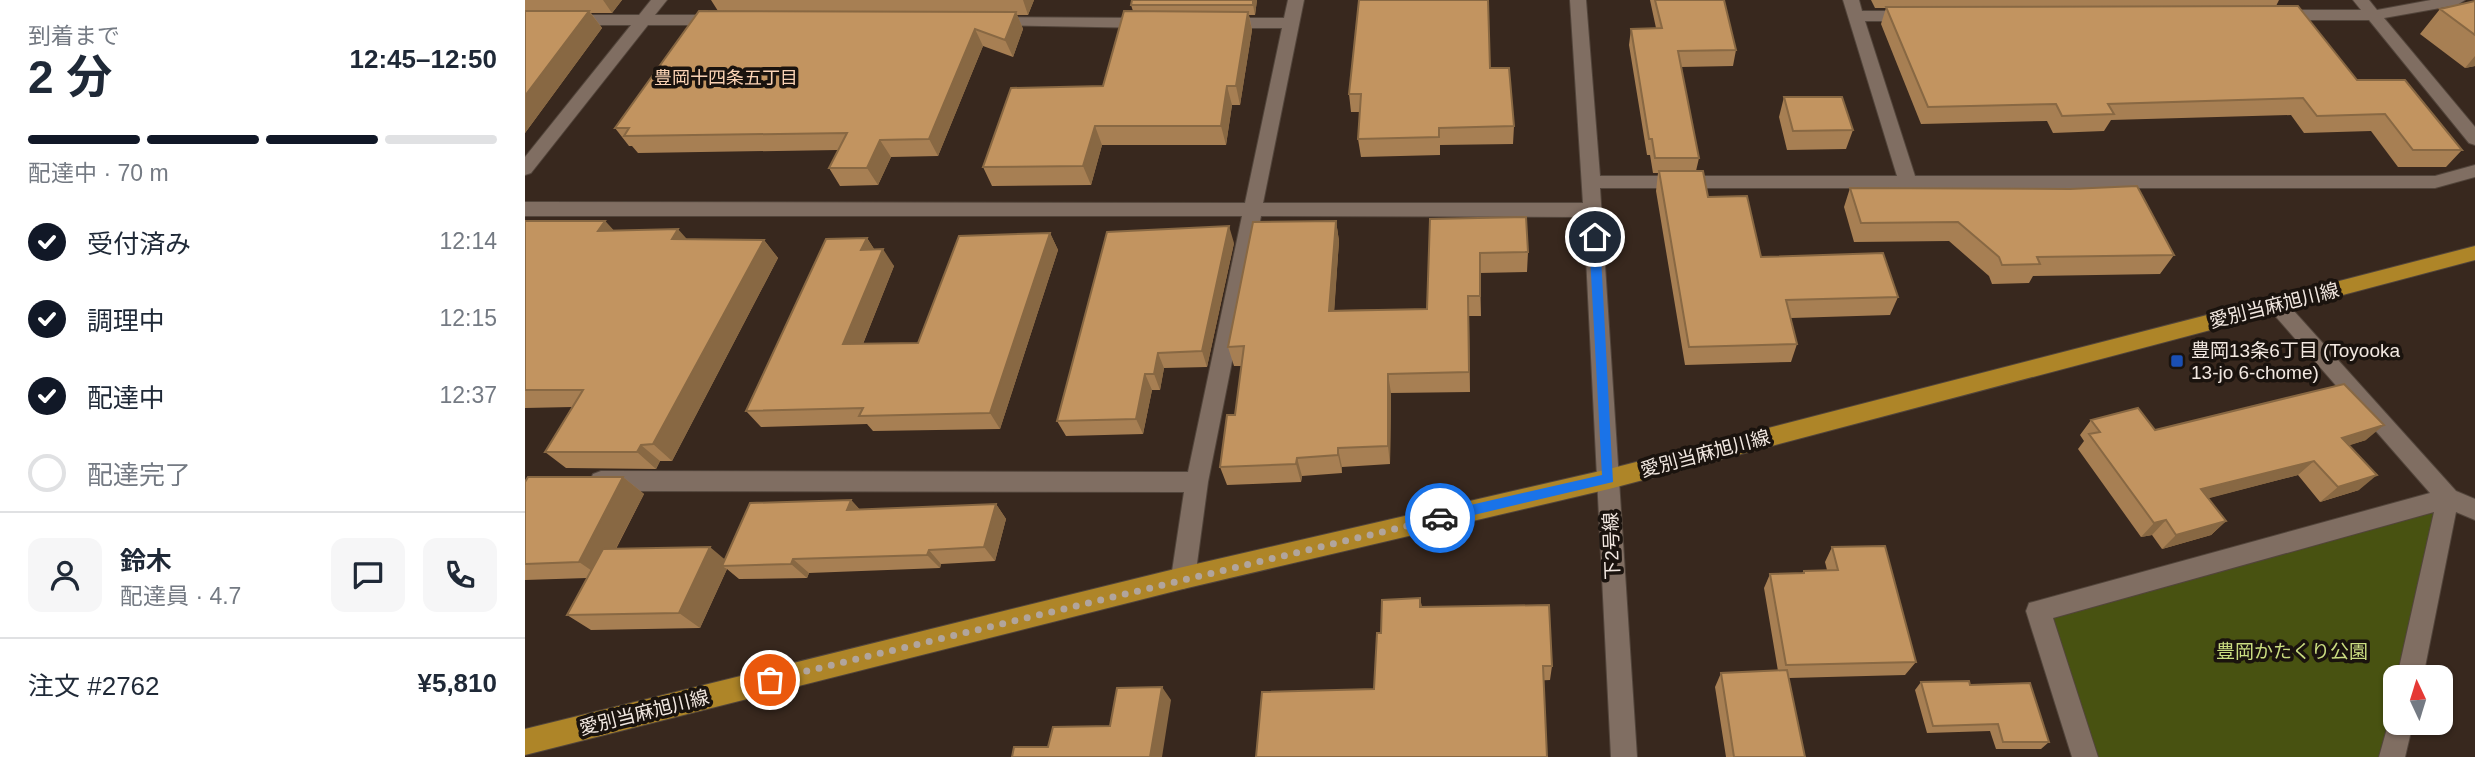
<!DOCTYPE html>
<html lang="ja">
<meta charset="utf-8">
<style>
:root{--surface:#fff;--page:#f6f6f7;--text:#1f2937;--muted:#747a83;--line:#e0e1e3;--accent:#111827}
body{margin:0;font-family:Helvetica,"Noto Sans JP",sans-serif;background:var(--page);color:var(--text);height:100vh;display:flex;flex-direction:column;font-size:26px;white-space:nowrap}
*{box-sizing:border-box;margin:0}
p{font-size:23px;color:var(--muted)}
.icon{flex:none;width:38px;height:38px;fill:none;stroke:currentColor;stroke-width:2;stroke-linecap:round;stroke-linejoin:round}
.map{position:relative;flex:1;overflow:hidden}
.panel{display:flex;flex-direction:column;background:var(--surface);width:525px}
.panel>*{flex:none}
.needle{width:46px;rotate:356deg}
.fabs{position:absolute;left:1858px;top:665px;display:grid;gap:14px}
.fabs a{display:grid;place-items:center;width:70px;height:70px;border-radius:14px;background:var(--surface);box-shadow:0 2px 5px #0004;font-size:35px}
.pin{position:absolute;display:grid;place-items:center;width:60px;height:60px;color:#fff;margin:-30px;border:4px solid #fff;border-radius:50%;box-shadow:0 2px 7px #0007}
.courier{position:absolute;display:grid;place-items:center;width:70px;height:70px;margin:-35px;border:5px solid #1a73e8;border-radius:50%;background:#fff;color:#222;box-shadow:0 2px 9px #0007}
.headline em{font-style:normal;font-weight:700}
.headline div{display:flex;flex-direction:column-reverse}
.headline{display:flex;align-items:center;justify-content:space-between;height:119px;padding:0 28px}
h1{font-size:46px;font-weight:700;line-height:52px}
.bar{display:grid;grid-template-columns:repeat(4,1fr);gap:10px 7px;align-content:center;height:84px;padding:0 28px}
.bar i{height:9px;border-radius:5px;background:var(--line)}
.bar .on{background:var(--accent)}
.bar p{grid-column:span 4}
.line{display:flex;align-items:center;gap:18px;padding:0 28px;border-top:2px solid var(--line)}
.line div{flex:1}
.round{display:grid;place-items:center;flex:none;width:74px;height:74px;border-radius:14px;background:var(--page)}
ol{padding:0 28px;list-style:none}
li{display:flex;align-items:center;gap:21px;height:77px}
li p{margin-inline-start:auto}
li .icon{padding:7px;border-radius:50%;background:var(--accent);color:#fff;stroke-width:4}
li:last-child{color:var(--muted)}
li i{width:38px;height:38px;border:4px solid var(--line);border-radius:50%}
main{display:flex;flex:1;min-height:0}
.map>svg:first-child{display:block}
.green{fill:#485211}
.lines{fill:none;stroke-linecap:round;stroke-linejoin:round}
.minor-casing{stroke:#52453b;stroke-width:2}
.major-casing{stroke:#52453b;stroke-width:2}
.minor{fill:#806e62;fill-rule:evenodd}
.major{fill:#ae8528;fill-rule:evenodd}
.wall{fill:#a77f53}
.shaded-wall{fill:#886843}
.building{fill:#c29460;stroke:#886843;stroke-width:2}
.route{fill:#1a73e8}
.done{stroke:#b1a59d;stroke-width:7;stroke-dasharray:0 12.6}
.transit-dot{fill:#1a4fb4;stroke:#1a130e;stroke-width:2.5}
.labels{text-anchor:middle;stroke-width:7;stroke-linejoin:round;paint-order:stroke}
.far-neighbourhood-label{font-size:18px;fill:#fbd3b5;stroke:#1a130e}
.street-label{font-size:19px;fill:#f2e8e1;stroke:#1a130e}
.poi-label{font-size:19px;fill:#f2e8e1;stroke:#1a130e;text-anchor:start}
.park-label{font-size:19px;fill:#cbdd81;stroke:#1a130e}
</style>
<main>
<section class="panel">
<div class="headline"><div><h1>2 分</h1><p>到着まで</p></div><em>12:45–12:50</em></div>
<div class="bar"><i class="on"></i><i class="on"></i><i class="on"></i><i></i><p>配達中 · 70 m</p></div>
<ol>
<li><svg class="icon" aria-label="check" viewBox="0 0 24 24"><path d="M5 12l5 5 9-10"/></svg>受付済み<p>12:14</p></li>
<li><svg class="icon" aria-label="check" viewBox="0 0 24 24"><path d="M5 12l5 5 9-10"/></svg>調理中<p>12:15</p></li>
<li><svg class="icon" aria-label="check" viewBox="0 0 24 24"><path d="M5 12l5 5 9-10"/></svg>配達中<p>12:37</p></li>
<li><i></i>配達完了</li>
</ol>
<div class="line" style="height:126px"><a class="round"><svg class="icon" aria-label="person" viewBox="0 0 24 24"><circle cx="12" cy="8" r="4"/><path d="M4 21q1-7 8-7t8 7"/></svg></a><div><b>鈴木</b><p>配達員 · 4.7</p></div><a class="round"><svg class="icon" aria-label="chat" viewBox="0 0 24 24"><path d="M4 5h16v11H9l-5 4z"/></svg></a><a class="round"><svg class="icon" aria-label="phone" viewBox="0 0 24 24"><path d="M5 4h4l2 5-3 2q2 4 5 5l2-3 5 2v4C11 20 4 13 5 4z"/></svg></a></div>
<div class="line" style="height:91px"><div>注文 #2762</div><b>¥5,810</b></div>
</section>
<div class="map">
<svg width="1950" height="757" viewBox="0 0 1950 757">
<rect width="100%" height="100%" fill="#38281e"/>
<path class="green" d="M 1923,498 L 1885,677 L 1871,677 L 1871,723 L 1875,723 L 1867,757 L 1560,757 L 1513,611 Z"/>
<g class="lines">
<defs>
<path id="minor" d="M 126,0 L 142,0 L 130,15 L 194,15 L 202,20 L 194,25 L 123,25 L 6,173 L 0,175 L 0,157 L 106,25 L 0,25 L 0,15 L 114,15 Z
M 763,0 L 779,0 L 738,203 L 1058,203 L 1045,0 L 1061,0 L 1075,176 L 1372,176 L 1318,0 L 1334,0 L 1337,11 L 1385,11 L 1393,16 L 1385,21 L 1340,21 L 1390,176 L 1910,176 L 1950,165 L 1950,177 L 1910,188 L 1075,188 L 1112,757 L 1086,757 L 1059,217 L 736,216 L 683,482 L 670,578 L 666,586 L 658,589 L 650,586 L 646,578 L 659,492 L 76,491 L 68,488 L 65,481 L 68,474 L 76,471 L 663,472 L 717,216 L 0,216 L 0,202 L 720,203 L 757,28 L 699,28 L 691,23 L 699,18 L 759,18 Z
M 1828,0 L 1844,0 L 1852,10 L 1906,0 L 1940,0 L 1932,5 L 1859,18 L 1950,127 L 1950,145 L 1944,143 L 1844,20 L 1753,20 L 1745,15 L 1753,10 L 1836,10 Z
M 468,17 L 624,18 L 632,23 L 624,28 L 462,25 L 462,19 Z
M 1752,297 L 1759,300 L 1931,491 L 1950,499 L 1950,520 L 1931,512 L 1898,677 L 1872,677 L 1909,512 L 1528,618 L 1573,757 L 1547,757 L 1501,611 L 1504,603 L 1905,493 L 1745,310 L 1742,305 L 1745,300 Z
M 1871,712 L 1871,723 L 1888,723 L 1880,757 L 1854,757 L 1866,714 Z"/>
<path id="major" d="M 1950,246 L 1950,260 L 1084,489 L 658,589 L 0,755 L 0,729 L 658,567 L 1084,469 Z"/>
</defs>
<use href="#minor" class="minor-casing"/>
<use href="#major" class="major-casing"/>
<use href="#minor" class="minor"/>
<use href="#major" class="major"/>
</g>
<path class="wall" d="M 0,0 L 97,0 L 87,13 L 66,13 L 77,28 L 0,133 Z
M 186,0 L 509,0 L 503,15 L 492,15 L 498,29 L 488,57 L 458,46 L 413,156 L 366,157 L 353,185 L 315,186 L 304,168 L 313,150 L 113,153 L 107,146 L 104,146 L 90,128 L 193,11 Z
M 732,0 L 730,15 L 724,15 L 727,30 L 715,105 L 707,105 L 701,145 L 577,145 L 566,185 L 467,186 L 458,167 L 578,86 L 608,11 L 606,5 Z
M 1125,0 L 1199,0 L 1211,50 L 1208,66 L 1156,67 L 1174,158 L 1171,171 L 1183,197 L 1236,257 L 1373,297 L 1365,315 L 1266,318 L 1272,344 L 1266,362 L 1160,365 L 1131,191 L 1133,173 L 1128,173 L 1125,155 L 1122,155 L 1104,45 L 1106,29 L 1131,28 Z
M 1346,0 L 1754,0 L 1751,6 L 1832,80 L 1937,150 L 1921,167 L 1873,167 L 1846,131 L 1779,133 L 1766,115 L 1586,120 L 1579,131 L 1528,133 L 1522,121 L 1396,124 L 1356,24 L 1361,8 L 1350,8 Z
M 1950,1 L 1950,66 L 1940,68 L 1895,34 L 1915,9 Z
M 965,68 L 989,126 L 988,144 L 915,145 L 915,155 L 836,157 L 833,139 L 835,112 L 826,112 L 824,94 Z
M 1259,97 L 1328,130 L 1321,149 L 1262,150 L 1254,117 Z
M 1325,188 L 1649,255 L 1635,274 L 1508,276 L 1504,283 L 1467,284 L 1464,276 L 1424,241 L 1329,242 L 1319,207 Z
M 905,219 L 1003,252 L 1002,272 L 955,273 L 956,316 L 944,316 L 945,392 L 866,393 L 865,464 L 817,467 L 817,473 L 777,476 L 776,482 L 702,485 L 695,467 L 710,415 L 717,366 L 709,366 L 703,347 L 811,221 L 814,241 L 809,310 L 902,309 Z
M 0,221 L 80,221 L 89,231 L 162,239 L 239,240 L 253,258 L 147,461 L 135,461 L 131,469 L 41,468 L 20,452 L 47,407 L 0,408 Z
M 525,233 L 533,250 L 475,429 L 348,431 L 342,424 L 236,427 L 221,411 L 342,238 L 349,249 L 369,266 L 338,344 L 393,343 Z
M 709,243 L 682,367 L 639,368 L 635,390 L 627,390 L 618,434 L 541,436 L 532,421 Z
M 1566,420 L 1630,430 L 1841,440 L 1824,445 L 1834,490 L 1795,502 L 1773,475 L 1683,498 L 1701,521 L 1686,535 L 1637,549 L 1627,535 L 1616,537 L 1553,449 L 1559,441 L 1555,435 Z
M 98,477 L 119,494 L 91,549 L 200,559 L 326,500 L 335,510 L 471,504 L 481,519 L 470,561 L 416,564 L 415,568 L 284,573 L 282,578 L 214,579 L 202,569 L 175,628 L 66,630 L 42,615 L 62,578 L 0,580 L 0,482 Z
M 1307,547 L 1391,662 L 1380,675 L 1264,678 L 1280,757 L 1201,757 L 1190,687 L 1196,673 L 1253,671 L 1239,588 L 1245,574 L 1277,573 L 1279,571 L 1302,570 L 1300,562 Z
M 895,598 L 897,607 L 1027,666 L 1025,680 L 849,689 L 856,633 Z
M 1396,682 L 1445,685 L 1524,742 L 1516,749 L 1471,749 L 1465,731 L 1402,733 L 1390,690 Z"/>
<path class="shaded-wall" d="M 78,0 L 97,0 L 87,13 Z
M 498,0 L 509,0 L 503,15 Z
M 728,0 L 732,0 L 730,15 L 728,5 Z
M 64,11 L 77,28 L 0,133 L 0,96 Z
M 491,12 L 498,29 L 488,57 L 480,40 Z
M 723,12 L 727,30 L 715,105 L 711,86 Z
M 450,29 L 458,46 L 413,156 L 404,139 Z
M 1950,56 L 1950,66 L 1940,68 Z
M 702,86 L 707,105 L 701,145 L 696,126 Z
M 570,126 L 577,145 L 566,185 L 558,166 Z
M 355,140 L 366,157 L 353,185 L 342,168 Z
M 80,221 L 97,239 L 73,231 Z
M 811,221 L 814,241 L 808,330 L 804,311 Z
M 704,226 L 709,243 L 682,367 L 677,351 Z
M 153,229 L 169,247 L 147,239 Z
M 525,233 L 533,250 L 475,429 L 465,413 Z
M 342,238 L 353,255 L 336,250 Z
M 239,240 L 253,258 L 147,461 L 128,444 Z
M 358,249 L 369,266 L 331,361 L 318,344 Z
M 633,353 L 639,368 L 635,390 L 629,374 Z
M 620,374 L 627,390 L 618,434 L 611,419 Z
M 863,374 L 866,393 L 865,464 L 863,446 Z
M 1859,425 L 1841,440 L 1801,453 L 1817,438 Z
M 116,445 L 135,461 L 131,469 L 112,452 Z
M 813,448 L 817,467 L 817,473 L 813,455 Z
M 772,458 L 777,476 L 776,482 L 771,464 Z
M 1789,461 L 1773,475 L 1662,504 L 1676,489 Z
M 1852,475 L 1834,490 L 1795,502 L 1813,487 Z
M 98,477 L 119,494 L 76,577 L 54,562 Z
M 326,500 L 340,515 L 322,510 Z
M 471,504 L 481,519 L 470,561 L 459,547 Z
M 1641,520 L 1627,535 L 1616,537 L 1629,523 Z
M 1701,521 L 1686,535 L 1637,549 L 1651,535 Z
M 185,547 L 204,563 L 197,566 L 202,569 L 175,628 L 154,613 Z
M 404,550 L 416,564 L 415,568 L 402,555 Z
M 268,559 L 284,573 L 282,578 L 266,564 Z
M 637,687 L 646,700 L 637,757 L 625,757 Z"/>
<path class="building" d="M 607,0 L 728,0 L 728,5 L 606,5 Z
M 834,0 L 963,0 L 965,68 L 984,68 L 989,126 L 914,128 L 914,137 L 833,139 L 836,94 L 824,94 Z
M 1130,0 L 1199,0 L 1211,50 L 1153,51 L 1174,158 L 1130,158 L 1127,139 L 1124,139 L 1106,29 L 1137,28 Z
M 1950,1 L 1950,35 L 1915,9 Z
M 1773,6 L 1832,80 L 1880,80 L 1937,150 L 1888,150 L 1860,114 L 1792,116 L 1778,98 L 1583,104 L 1589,114 L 1537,116 L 1531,104 L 1403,107 L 1361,7 Z
M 0,11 L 64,11 L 0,96 Z
M 174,11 L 491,12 L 480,40 L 450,29 L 404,139 L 355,140 L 342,168 L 304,168 L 322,133 L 99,136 L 104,128 L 90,128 Z
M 599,11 L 723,12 L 711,86 L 702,86 L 696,126 L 570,126 L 558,166 L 458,167 L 486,88 L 578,86 Z
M 1259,97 L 1317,97 L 1328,130 L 1268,131 Z
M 1134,171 L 1178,171 L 1183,197 L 1222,196 L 1236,257 L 1358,253 L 1373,297 L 1261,300 L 1272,344 L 1164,347 Z
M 1612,186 L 1649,255 L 1512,257 L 1515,264 L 1477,265 L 1474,257 L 1433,222 L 1336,223 L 1325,188 L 1545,189 Z
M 1001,217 L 1003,252 L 955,253 L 955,296 L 943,296 L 944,372 L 863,374 L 863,446 L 813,448 L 813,455 L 772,458 L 771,464 L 695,467 L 702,415 L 710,415 L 719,346 L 703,347 L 728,222 L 811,221 L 804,311 L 902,309 L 905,219 Z
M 0,221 L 80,221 L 73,231 L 153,229 L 147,239 L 239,240 L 128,444 L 116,445 L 112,452 L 20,452 L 58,390 L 0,390 Z
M 704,226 L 677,351 L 633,353 L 629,374 L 620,374 L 611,419 L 532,421 L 582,232 Z
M 525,233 L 465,413 L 334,416 L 338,408 L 221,411 L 301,239 L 342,238 L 336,250 L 358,249 L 318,344 L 393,343 L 434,236 Z
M 1819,384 L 1859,425 L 1817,438 L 1852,475 L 1813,487 L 1789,461 L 1676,489 L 1701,521 L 1651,535 L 1641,520 L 1629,523 L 1564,434 L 1575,432 L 1566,420 L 1613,408 L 1630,430 Z
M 3,477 L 98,477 L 54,562 L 0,564 L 0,482 Z
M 326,500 L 322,510 L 471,504 L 459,547 L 404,550 L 402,555 L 268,559 L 266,564 L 197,566 L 225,503 Z
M 1360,546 L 1391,662 L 1261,665 L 1245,574 L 1279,573 L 1279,571 L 1313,570 L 1307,547 Z
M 185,547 L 154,613 L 42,615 L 78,549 Z
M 895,598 L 895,607 L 1024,605 L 1027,666 L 1018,666 L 1022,757 L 731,757 L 737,692 L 849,689 L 852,633 L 856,633 L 857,600 Z
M 1262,670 L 1280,757 L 1209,757 L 1196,673 Z
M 1444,681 L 1445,685 L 1505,683 L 1524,742 L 1478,742 L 1473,724 L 1408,726 L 1396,682 Z
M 637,687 L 625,757 L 487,757 L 489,747 L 523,747 L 528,727 L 585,726 L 592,688 Z"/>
<path class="route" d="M 1070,233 L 1075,237 L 1088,482 L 915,523 L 911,522 L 909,518 L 915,512 L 1077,475 L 1064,237 Z"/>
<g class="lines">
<path class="done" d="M 245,680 L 915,518"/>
</g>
<rect class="transit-dot" x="1645" y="354" width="14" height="14" rx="3.5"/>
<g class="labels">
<g class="far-neighbourhood-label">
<text x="201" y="84">豊岡十四条五丁目</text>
</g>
<g class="street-label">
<text transform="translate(1749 305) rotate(-14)" y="7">愛別当麻旭川線</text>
<text transform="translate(1180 453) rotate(-15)" y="7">愛別当麻旭川線</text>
<text transform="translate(1086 546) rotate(-92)" y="7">下2号線</text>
<text transform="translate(119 712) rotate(-14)" y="7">愛別当麻旭川線</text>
</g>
<g class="poi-label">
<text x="1666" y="357">豊岡13条6丁目 (Toyooka<tspan x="1666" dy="22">13-jo 6-chome)</tspan></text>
</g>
<g class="park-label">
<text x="1767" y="658">豊岡かたくり公園</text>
</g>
</g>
</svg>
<div class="fabs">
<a><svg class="needle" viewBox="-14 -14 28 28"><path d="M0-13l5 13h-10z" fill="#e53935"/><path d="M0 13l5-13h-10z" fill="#747a83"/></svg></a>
</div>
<div class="pin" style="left:245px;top:680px;background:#ea580c"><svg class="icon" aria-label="bag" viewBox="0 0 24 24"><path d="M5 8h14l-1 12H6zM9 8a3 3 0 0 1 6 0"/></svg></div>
<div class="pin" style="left:1070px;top:237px;background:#1f2937"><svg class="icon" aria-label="home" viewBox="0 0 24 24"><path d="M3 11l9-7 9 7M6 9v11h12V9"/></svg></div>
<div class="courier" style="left:915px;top:518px"><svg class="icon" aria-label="car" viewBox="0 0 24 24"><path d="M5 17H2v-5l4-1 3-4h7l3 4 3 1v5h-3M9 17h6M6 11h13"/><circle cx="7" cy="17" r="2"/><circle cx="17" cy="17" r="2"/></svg></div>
</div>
</main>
